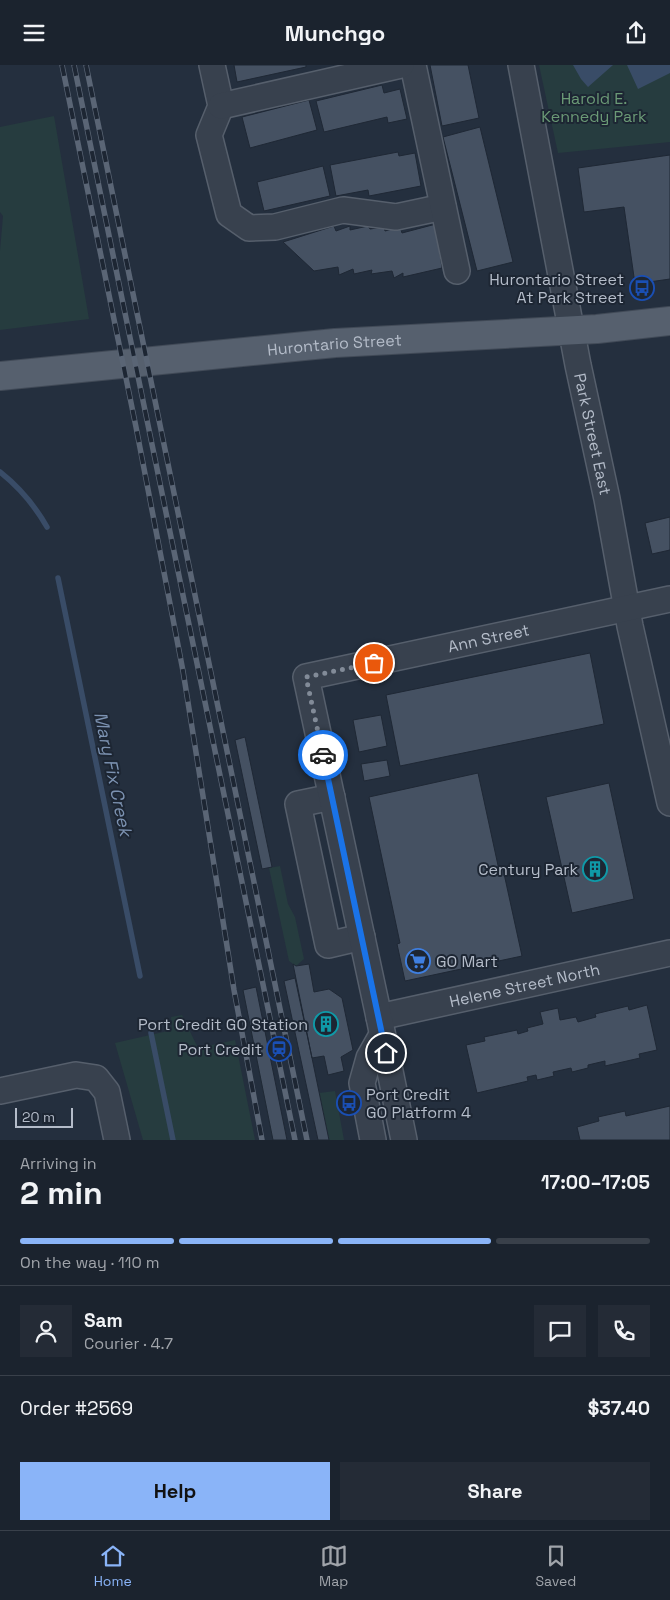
<!DOCTYPE html>
<meta charset="utf-8">
<style>
:root{--surface:#1b232e;--page:#242b36;--text:#f1f3f6;--muted:#a0a4aa;--line:#39404a;--accent:#8ab4f8}
body{margin:0;font-family:"Space Grotesk",sans-serif;background:var(--page);color:var(--text);height:100vh;display:flex;flex-direction:column;font-size:19px;white-space:nowrap}
*{box-sizing:border-box;margin:0}
p{font-size:16px;color:var(--muted)}
.icon{flex:none;width:28px;height:28px;fill:none;stroke:currentColor;stroke-width:2;stroke-linecap:round;stroke-linejoin:round}
.map{position:relative;height:1075px;overflow:hidden}
.details{display:flex;flex-direction:column;background:var(--surface);flex:1}
.details>*{flex:none}
.scale{position:absolute;left:15px;bottom:12px;width:58px;box-sizing:border-box;padding-left:5px;border:2px solid #b4bcc9;border-top:0;font-size:14px;line-height:18px;white-space:nowrap;color:#b4bcc9;-webkit-text-stroke:4px #1d2633;paint-order:stroke}
.pin{position:absolute;display:grid;place-items:center;width:42px;height:42px;color:#fff;margin:-21px;border:2px solid #fff;border-radius:50%;box-shadow:0 1px 5px #0007}
.courier{position:absolute;display:grid;place-items:center;width:50px;height:50px;margin:-25px;border:4px solid #1a73e8;border-radius:50%;background:#fff;color:#222;box-shadow:0 1px 6px #0007}
.overview em{font-style:normal;font-weight:800}
.overview div{display:flex;flex-direction:column-reverse}
.overview{display:flex;align-items:center;justify-content:space-between;height:85px;padding:0 20px}
h1{font-size:32px;font-weight:800;line-height:38px}
.bar{display:grid;grid-template-columns:repeat(4,1fr);gap:8px 5px;align-content:center;height:60px;padding:0 20px}
.bar i{height:6px;border-radius:4px;background:var(--line)}
.bar .selected{background:var(--accent)}
.bar p{grid-column:span 4}
.line{display:flex;align-items:center;gap:12px;padding:0 20px;border-top:1px solid var(--line)}
.line div{flex:1}
.round{display:grid;place-items:center;flex:none;width:52px;height:52px;border-radius:0px;background:var(--page)}
.primary-button{display:flex;gap:10px;margin-top:auto;padding:10px 20px}
.primary-button a{flex:1;height:58px;border-radius:0px;background:var(--accent);color:#111;font-size:20px;font-weight:800;line-height:58px;text-align:center}
.primary-button a+a{background:var(--page);color:var(--text)}
header{display:flex;justify-content:space-between;align-items:center;height:65px;padding:0 20px;background:var(--surface);font-size:22px;font-weight:800}
.tabs{display:flex;justify-content:space-around;align-items:center;height:70px;border-top:1px solid var(--line);background:var(--surface);font-size:14px;color:var(--muted)}
.tabs a{display:grid;justify-items:center;gap:2px}
.tabs .selected{color:var(--accent)}
.map>svg:first-child{display:block}
.green{fill:#263c3f}
.water{fill:#394c67}
.lines{fill:none;stroke-linecap:round;stroke-linejoin:round}
.stream{stroke:#394c67;stroke-width:5.5}
.building{fill:#455162;stroke:#1f2835}
.minor-casing{stroke:#565f6c;stroke-width:28}
.major-casing{stroke:#414a57;stroke-width:30}
.minor{stroke:#38414e;stroke-width:25}
.major{stroke:#56606e;stroke-width:28}
.rail-casing{stroke:#5a6575;stroke-width:5.5}
.rail{stroke:#1d2633;stroke-width:4;stroke-dasharray:11;stroke-linecap:butt}
.done{stroke:#828b98;stroke-width:5;stroke-dasharray:0 9}
.route{stroke:#1a73e8;stroke-width:6}
.labels{text-anchor:middle;stroke-width:4;stroke-linejoin:round;paint-order:stroke}
.park-label{font-size:16px;fill:#6b9a76;stroke:#1d2633}
.poi-label{font-size:16px;fill:#b4bcc9;stroke:#1d2633;text-anchor:end}
.street-label{font-size:16px;fill:#b4bcc9;stroke:#1d2633}
.water-label{font-size:18px;font-style:italic;fill:#7c92b1;stroke:#1d2633}
</style>
<header><svg class="icon" aria-label="menu" viewBox="0 0 24 24"><path d="M4 6h16M4 12h16M4 18h16"/></svg>Munchgo<svg class="icon" aria-label="share" viewBox="0 0 24 24"><path d="M12 15V3M7 8l5-5 5 5M5 13v7h14v-7"/></svg></header>
<div class="map">
<svg width="670" height="1075" viewBox="0 0 670 1075">
<rect width="100%" height="100%" fill="#242f3e"/>
<path class="green" d="M 539,0 L 670,0 L 670,77 L 558,88 Z
M 54,51 L 89,254 L 0,265 L 0,186 L 3,151 L 0,147 L 0,62 Z
M 280,801 L 288,839 L 295,852 L 304,894 L 296,901 L 289,896 L 269,803 Z
M 182,950 L 198,983 L 235,975 L 255,1075 L 143,1075 L 115,978 L 172,965 L 171,952 Z
M 335,1026 L 344,1075 L 329,1075 L 319,1028 Z"/>
<path class="water" d="M 573,0 L 613,0 L 588,22 L 581,14 Z
M 627,0 L 670,0 L 670,8 L 638,24 Z"/>
<g class="lines">
<path class="stream" d="M 0,407 C 19,422 35,441 47,462
M 58,513 L 140,911
M 151,968 L 173,1075"/>
</g>
<path class="building" d="M 234,0 L 306,0 L 306,2 L 237,17 Z
M 430,0 L 468,0 L 479,53 L 442,61 Z
M 382,20 L 384,28 L 400,24 L 407,54 L 388,58 L 387,52 L 324,67 L 316,36 Z
M 309,35 L 317,65 L 250,83 L 242,52 Z
M 480,62 L 513,197 L 477,206 L 443,72 Z
M 398,87 L 399,91 L 415,88 L 421,121 L 369,131 L 368,125 L 336,131 L 330,100 Z
M 670,90 L 670,214 L 635,219 L 624,142 L 584,147 L 578,103 Z
M 323,101 L 330,131 L 264,146 L 257,117 Z
M 436,159 L 442,203 L 403,212 L 403,208 L 394,213 L 392,206 L 371,209 L 372,205 L 354,209 L 353,204 L 339,210 L 338,202 L 314,206 L 283,177 L 334,161 L 336,166 L 350,161 L 350,165 L 368,161 L 370,164 L 384,162 L 385,166 L 400,162 L 402,168 Z
M 670,452 L 670,485 L 652,489 L 645,458 Z
M 590,588 L 604,659 L 400,701 L 386,630 Z
M 381,650 L 387,681 L 359,687 L 353,655 Z
M 245,672 L 272,802 L 262,804 L 235,675 Z
M 387,695 L 390,711 L 364,716 L 361,699 Z
M 478,708 L 499,805 L 503,804 L 522,891 L 405,916 L 397,879 L 400,878 L 369,732 Z
M 609,718 L 634,834 L 572,848 L 546,732 Z
M 293,899 L 296,901 L 309,899 L 314,927 L 329,924 L 342,933 L 353,985 L 341,992 L 344,1006 L 328,1010 L 324,991 L 312,993 Z
M 295,913 L 312,993 L 329,1075 L 318,1075 L 284,916 Z
M 256,922 L 287,1075 L 273,1075 L 243,925 Z
M 647,940 L 657,985 L 639,989 L 640,993 L 605,1001 L 605,996 L 588,1000 L 588,1003 L 572,1007 L 571,1003 L 553,1007 L 554,1011 L 537,1015 L 536,1010 L 527,1012 L 528,1016 L 477,1028 L 466,980 L 485,976 L 484,972 L 517,965 L 518,969 L 528,966 L 527,963 L 543,959 L 540,947 L 558,943 L 560,955 L 576,952 L 578,957 L 596,952 L 595,949 L 628,941 L 629,945 Z
M 670,1041 L 670,1075 L 580,1075 L 577,1062 L 599,1056 L 598,1052 L 625,1046 L 626,1051 Z"/>
<g class="lines">
<defs>
<g id="minor">
<path d="M 212,0 L 221,41 L 209,70 L 229,149 L 249,163 L 275,162 L 343,145 L 396,152 L 443,142"/>
<path d="M 413,0 L 457,206"/>
<path id="s1" d="M 521,0 L 578,300 L 607,434 L 630,561 L 670,738"/>
<path d="M 221,41 L 401,0"/>
<path d="M 332,732 L 298,739 L 328,880 L 362,872"/>
<path id="s2" d="M 379,952 L 670,888"/>
<path d="M 0,1026 L 76,1010 L 96,1013 L 107,1027 L 117,1075"/>
<path d="M 373,1075 L 362,1018 L 369,993 L 382,970"/>
<path id="s3" d="M 404,1075 L 379,952 L 306,612 L 670,534"/>
</g>
<g id="major">
<path id="s4" d="M 0,311 L 335,278 L 597,264 L 670,256"/>
</g>
</defs>
<use href="#minor" class="minor-casing"/>
<use href="#major" class="major-casing"/>
<use href="#minor" class="minor"/>
<use href="#major" class="major"/>
<defs>
<path id="rail" d="M 62,0 L 136,362 L 183,606 L 234,925 L 262,1075
M 74,0 L 295,1075
M 86,0 L 307,1075"/>
</defs>
<use href="#rail" class="rail-casing"/>
<use href="#rail" class="rail"/>
</g>
<g class="lines">
<path class="done" d="M 323,690 L 306,612 L 374,598"/>
<path class="route" d="M 323,690 L 386,988"/>
</g>
<defs>
<symbol id="bus-ring" viewBox="-11 -11 22 22"><circle r="9.5" fill="#1d2633" stroke="#1a4fb4" stroke-width="1.5"/><path d="M-5-6H5V4H4V6H2V4H-2V6H-4V4H-5ZM-3.5-4V0h7V-4ZM-3.5 1.2v1.5H-2V1.2ZM2 1.2v1.5H3.5V1.2Z" fill="#1a4fb4"/></symbol>
<symbol id="building-ring" viewBox="-11 -11 22 22"><circle r="9.5" fill="#1d2633" stroke="#0f9aa8" stroke-width="1.5"/><path d="M-4-6H4V6H1V3H-1V6H-4ZM-2.5-4.3h1.7v1.8h-1.7ZM.8-4.3h1.7v1.8H.8ZM-2.5-1h1.7V.8h-1.7ZM.8-1h1.7V.8H.8Z" fill="#0f9aa8"/></symbol>
<symbol id="supermarket-ring" viewBox="-11 -11 22 22"><circle r="9.5" fill="#1d2633" stroke="#3f7fe0" stroke-width="1.5"/><path d="M-6-5.5h2.5l.6 2H6L4.5 2H-2.5L-4.4-4H-6ZM-1.5 3.2a1.3 1.3 0 1 0 .1 0ZM3 3.2a1.3 1.3 0 1 0 .1 0Z" fill="#3f7fe0"/></symbol>
<symbol id="station-ring" viewBox="-11 -11 22 22"><circle r="9.5" fill="#1d2633" stroke="#1a4fb4" stroke-width="1.5"/><path d="M-3-6H3Q5-6 5-4V2Q5 4 3 4L4.5 6H3L1.5 4h-3L-3 6H-4.5L-3 4Q-5 4-5 2V-4Q-5-6-3-6ZM-3.5-4v3h7v-3ZM-3.5 1v1.5H-2V1ZM2 1v1.5H3.5V1Z" fill="#1a4fb4"/></symbol>
</defs>
<g fill-rule="evenodd">
<use href="#bus-ring" x="628" y="209" width="28" height="28"/>
<use href="#building-ring" x="581" y="790" width="28" height="28"/>
<use href="#supermarket-ring" x="404" y="882" width="28" height="28"/>
<use href="#building-ring" x="312" y="945" width="28" height="28"/>
<use href="#station-ring" x="265" y="970" width="28" height="28"/>
<use href="#bus-ring" x="335" y="1024" width="28" height="28"/>
</g>
<g class="labels">
<g class="park-label">
<text x="594" y="39">Harold E.<tspan x="594" dy="18">Kennedy Park</tspan></text>
</g>
<g class="poi-label">
<text x="624" y="220">Hurontario Street<tspan x="624" dy="18">At Park Street</tspan></text>
<text x="578" y="810">Century Park</text>
<text x="436" y="902" text-anchor="start">GO Mart</text>
<text x="308" y="965">Port Credit GO Station</text>
<text x="262" y="990">Port Credit</text>
<text x="366" y="1035" text-anchor="start">Port Credit<tspan x="366" dy="18">GO Platform 4</tspan></text>
</g>
<g class="street-label">
<text dy="6" stroke="none"><textPath href="#s4" startOffset="336">Hurontario Street</textPath></text>
<text dy="6" stroke="none"><textPath href="#s1" startOffset="376">Park Street East</textPath></text>
<text dy="6" stroke="none"><textPath href="#s3" startOffset="660">Ann Street</textPath></text>
<text dy="6" stroke="none"><textPath href="#s2" startOffset="149">Helene Street North</textPath></text>
</g>
<g class="water-label">
<text transform="translate(113 709) rotate(78)" y="6">Mary Fix Creek</text>
</g>
</g>
</svg>
<div class="scale">20 m</div>
<div class="pin" style="left:374px;top:598px;background:#ea580c"><svg class="icon" aria-label="bag" viewBox="0 0 24 24"><path d="M5 8h14l-1 12H6zM9 8a3 3 0 0 1 6 0"/></svg></div>
<div class="pin" style="left:386px;top:988px;background:#1f2937"><svg class="icon" aria-label="home" viewBox="0 0 24 24"><path d="M3 11l9-7 9 7M6 9v11h12V9"/></svg></div>
<div class="courier" style="left:323px;top:690px"><svg class="icon" aria-label="car" viewBox="0 0 24 24"><path d="M5 17H2v-5l4-1 3-4h7l3 4 3 1v5h-3M9 17h6M6 11h13"/><circle cx="7" cy="17" r="2"/><circle cx="17" cy="17" r="2"/></svg></div>
</div>
<section class="details">
<div class="overview"><div><h1>2 min</h1><p>Arriving in</p></div><em>17:00–17:05</em></div>
<div class="bar"><i class="selected"></i><i class="selected"></i><i class="selected"></i><i></i><p>On the way · 110 m</p></div>
<div class="line" style="height:90px"><a class="round"><svg class="icon" aria-label="person" viewBox="0 0 24 24"><circle cx="12" cy="8" r="4"/><path d="M4 21q1-7 8-7t8 7"/></svg></a><div><b>Sam</b><p>Courier · 4.7</p></div><a class="round"><svg class="icon" aria-label="chat" viewBox="0 0 24 24"><path d="M4 5h16v11H9l-5 4z"/></svg></a><a class="round"><svg class="icon" aria-label="phone" viewBox="0 0 24 24"><path d="M5 4h4l2 5-3 2q2 4 5 5l2-3 5 2v4C11 20 4 13 5 4z"/></svg></a></div>
<div class="line" style="height:65px"><div>Order #2569</div><b>$37.40</b></div>
<div class="primary-button"><a>Help</a><a>Share</a></div>
</section>
<nav class="tabs">
<a class="selected"><svg class="icon" aria-label="home" viewBox="0 0 24 24"><path d="M3 11l9-7 9 7M6 9v11h12V9"/></svg>Home</a>
<a><svg class="icon" aria-label="map" viewBox="0 0 24 24"><path d="M3 6l6-2 6 2 6-2v14l-6 2-6-2-6 2zM9 4v14M15 6v14"/></svg>Map</a>
<a><svg class="icon" aria-label="saved" viewBox="0 0 24 24"><path d="M7 4h10v16l-5-4-5 4z"/></svg>Saved</a>
</nav>
